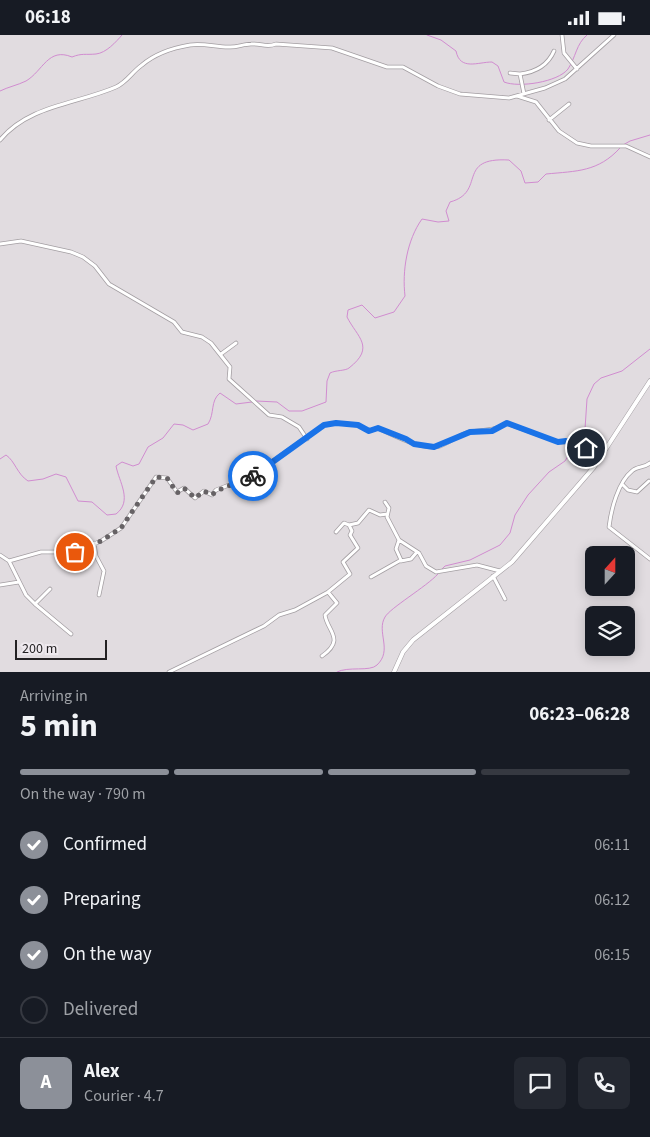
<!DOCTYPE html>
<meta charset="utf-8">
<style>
:root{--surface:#171b24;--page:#242831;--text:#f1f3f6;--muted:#9ea1a6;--line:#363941;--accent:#8c9099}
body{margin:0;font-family:"Source Sans 3",sans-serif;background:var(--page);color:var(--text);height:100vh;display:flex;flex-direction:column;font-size:19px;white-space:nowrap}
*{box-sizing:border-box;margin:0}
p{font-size:16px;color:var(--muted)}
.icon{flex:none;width:28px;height:28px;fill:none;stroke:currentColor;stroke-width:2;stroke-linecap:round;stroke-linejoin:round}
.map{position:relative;height:637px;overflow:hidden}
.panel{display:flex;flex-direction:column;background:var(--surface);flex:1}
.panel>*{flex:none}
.needle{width:32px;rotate:21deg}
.controls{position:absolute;left:585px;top:511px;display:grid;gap:10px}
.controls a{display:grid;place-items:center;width:50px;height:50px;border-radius:8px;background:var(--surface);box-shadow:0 2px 12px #0003;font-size:25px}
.scale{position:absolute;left:15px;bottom:12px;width:92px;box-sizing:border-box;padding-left:5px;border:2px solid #232123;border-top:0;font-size:14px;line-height:18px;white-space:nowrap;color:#232123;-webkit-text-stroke:4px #eee9ee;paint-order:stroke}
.pin{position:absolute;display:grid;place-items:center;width:42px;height:42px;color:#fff;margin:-21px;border:2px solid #fff;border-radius:50%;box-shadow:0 1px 5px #0007}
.courier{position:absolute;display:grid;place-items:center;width:50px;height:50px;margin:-25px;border:4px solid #1a73e8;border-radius:50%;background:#fff;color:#222;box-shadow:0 1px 6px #0007}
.overview em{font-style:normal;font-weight:700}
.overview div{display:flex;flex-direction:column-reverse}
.overview{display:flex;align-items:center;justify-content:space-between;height:85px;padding:0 20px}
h1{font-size:32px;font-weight:700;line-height:38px}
.bar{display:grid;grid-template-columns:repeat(4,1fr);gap:8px 5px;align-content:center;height:60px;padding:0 20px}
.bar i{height:6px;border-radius:4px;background:var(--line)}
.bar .selected{background:var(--accent)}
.bar p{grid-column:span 4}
.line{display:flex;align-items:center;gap:12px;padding:0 20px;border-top:1px solid var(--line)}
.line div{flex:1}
.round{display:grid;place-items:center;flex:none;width:52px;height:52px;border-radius:8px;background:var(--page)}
ol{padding:0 20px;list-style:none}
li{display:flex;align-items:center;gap:15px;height:55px}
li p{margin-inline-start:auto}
li .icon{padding:5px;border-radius:50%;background:var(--accent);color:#fff;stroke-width:4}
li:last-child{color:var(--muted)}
li i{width:28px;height:28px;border:2px solid var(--line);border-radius:50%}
.status{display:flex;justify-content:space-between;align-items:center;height:35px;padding:0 25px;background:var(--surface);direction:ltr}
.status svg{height:14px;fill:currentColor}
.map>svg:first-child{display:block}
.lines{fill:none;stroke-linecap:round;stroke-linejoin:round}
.stream{stroke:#d18cd0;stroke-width:1}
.minor-casing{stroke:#a39ea2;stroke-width:4.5}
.tertiary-casing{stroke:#a39ea2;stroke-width:5}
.minor{stroke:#fff;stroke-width:3}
.tertiary{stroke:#fff;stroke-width:4}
.done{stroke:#666265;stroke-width:5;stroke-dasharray:0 9}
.route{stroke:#1a73e8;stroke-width:6}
</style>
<div class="status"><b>06:18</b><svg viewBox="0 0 49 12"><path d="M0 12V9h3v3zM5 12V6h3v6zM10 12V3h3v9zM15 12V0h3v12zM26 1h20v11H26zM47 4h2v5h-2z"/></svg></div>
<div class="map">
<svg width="650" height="637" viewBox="0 0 650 637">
<rect width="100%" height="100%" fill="#e1dce0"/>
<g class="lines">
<path class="stream" d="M 427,0 L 441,5 L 456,16 C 460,36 478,27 492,27 L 498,31 L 504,47 C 519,53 558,47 568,34 C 576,22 576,9 587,0
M 0,56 C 8,52 18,50 26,46 C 43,36 48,12 72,22 C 82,18 85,20 96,19 C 106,18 116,7 122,0
M 623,110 L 630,106 L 650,100
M 256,366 L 277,367 L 289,376 L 302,376 L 326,367 L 327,346 L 330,338 C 336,335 345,336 349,333 C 376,312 357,302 347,282 L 348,275 L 362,270 L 375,283 L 394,277 L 405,261 C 402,236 407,205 422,184 L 438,187 L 449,186 L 446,176 L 450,167 C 487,157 455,122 509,125 L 521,136 L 525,148 L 538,147 L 546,139 C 577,136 598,137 620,113
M 0,424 L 6,420 C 15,426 17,439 28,446 L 43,444 L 56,439 L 66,442 L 78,466 L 92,467 L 107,480 L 116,479 C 133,466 119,447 116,431 L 122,427 L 133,431 L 139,429 L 148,412 L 163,403 L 174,389 L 183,390 L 193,395 L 208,389 C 215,378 210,366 220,358 L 236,369 L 252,367
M 440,536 L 445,531 L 470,525 L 500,510 L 510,498 L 515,480 L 528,460 L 549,437 L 565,426 L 585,394 L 587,364 L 594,349 L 601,343 L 622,336 L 650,314
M 337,637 C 348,631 370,637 377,630 C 393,615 376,597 385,582 C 390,573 426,552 438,539"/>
<defs>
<path id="minor" d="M 562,0 L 564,18 L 577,34
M 510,38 L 520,39
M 524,59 L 520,39 C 536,37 548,30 554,16
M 517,61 L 536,67 L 559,96 L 577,108 L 591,111 L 626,111 L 650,122
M 549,85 L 569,69
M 0,105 C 29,70 77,69 116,52 C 127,47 132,37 142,30 C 156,18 172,13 190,10 C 203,8 216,12 228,12 C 236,13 243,9 251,9 C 261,8 266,13 276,9 L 332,13 L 387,32 L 403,32 L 438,51 L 460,59 L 509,63 L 545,53 L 565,44 L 614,0
M 0,209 L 21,206 L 71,217 L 83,222 L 95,231 L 109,249 L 174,287 L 182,297 L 202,302 L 211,308 L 230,332 L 229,344 L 269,380 L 282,382 L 299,392 L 307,404
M 221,319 L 236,308
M 650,428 C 644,433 637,431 632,436 C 618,447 611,475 609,492 L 650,524
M 623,450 L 628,455 L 637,457 L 649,446
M 336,497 L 344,488 L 349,490
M 399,505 L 419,518 L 426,531 L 436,537 L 477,530 L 500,536
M 94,508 L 96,521 L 104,536 L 99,560
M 0,520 L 9,526
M 401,526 L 411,524 L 417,517
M 493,541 L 505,564
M 371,542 L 401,525 L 396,514 L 399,505 L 387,482 L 389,473 L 385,467
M 0,550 L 19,547
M 50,554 L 35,569 L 26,560 L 9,526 L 41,517 L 75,517 L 101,506 L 121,493 L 156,442 L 167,443 L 177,457 L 184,453 L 195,463 L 204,456 L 212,460 L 216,455 L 250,442 L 324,390 L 336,388 L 358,390 L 369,396 L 378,393 C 394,401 424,416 440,411 C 450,407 459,400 469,397 C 484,394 493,397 506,388 L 558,407 L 569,407 L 601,419
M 328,557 L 350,539 L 343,527 L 358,513 L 350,500 L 352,496 L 349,490 L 358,488 L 369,475 L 380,480 L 387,479
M 35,569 L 71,599
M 169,637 L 264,591 L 279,580 L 295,575 L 328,557 L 337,568 L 325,580 C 327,596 346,604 322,621"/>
<path id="tertiary" d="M 394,637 L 403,617 L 413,605 L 512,527 L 594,432 L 650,346"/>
</defs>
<use href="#minor" class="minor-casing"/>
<use href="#tertiary" class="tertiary-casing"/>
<use href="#minor" class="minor"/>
<use href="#tertiary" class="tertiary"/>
</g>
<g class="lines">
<path class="done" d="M 75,517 L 101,506 L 121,493 L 156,442 L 167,443 L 177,458 L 184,453 L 195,463 L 204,456 L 212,460 L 216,456 L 253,441"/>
<path class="route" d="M 253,441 L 324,390 L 336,388 L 358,390 L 369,396 L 378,393 L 406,404 L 414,409 L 434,412 L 470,397 L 492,396 L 507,388 L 558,407 L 566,406 L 586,413"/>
</g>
</svg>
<div class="controls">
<a><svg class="needle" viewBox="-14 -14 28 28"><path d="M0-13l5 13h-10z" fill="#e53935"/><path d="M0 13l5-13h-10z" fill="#9ea1a6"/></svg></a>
<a><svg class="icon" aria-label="layers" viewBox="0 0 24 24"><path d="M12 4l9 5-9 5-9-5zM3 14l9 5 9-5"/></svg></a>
</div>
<div class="scale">200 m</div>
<div class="pin" style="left:75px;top:517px;background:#ea580c"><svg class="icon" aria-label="bag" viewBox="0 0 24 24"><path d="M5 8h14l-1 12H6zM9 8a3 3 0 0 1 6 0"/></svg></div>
<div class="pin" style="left:586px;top:413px;background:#1f2937"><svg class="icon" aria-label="home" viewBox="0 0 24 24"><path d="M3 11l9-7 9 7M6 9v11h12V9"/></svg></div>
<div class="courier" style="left:253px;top:441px"><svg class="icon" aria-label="bike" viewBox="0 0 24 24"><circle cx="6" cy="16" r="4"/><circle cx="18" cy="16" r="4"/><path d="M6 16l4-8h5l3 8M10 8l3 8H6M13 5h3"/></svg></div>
</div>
<section class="panel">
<div class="overview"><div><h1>5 min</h1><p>Arriving in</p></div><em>06:23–06:28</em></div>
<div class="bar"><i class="selected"></i><i class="selected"></i><i class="selected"></i><i></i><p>On the way · 790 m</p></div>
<ol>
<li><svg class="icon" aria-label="check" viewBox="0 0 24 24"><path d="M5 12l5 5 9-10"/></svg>Confirmed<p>06:11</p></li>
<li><svg class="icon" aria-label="check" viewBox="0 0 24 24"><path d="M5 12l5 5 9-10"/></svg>Preparing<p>06:12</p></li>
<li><svg class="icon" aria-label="check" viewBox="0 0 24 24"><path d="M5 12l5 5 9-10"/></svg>On the way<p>06:15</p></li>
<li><i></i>Delivered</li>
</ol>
<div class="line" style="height:90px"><b class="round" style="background:var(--accent);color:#fff">A</b><div><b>Alex</b><p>Courier · 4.7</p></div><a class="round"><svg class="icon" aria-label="chat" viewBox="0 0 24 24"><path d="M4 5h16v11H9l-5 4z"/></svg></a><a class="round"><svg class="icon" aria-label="phone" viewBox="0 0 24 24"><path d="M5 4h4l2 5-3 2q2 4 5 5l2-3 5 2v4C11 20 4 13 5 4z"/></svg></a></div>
</section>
